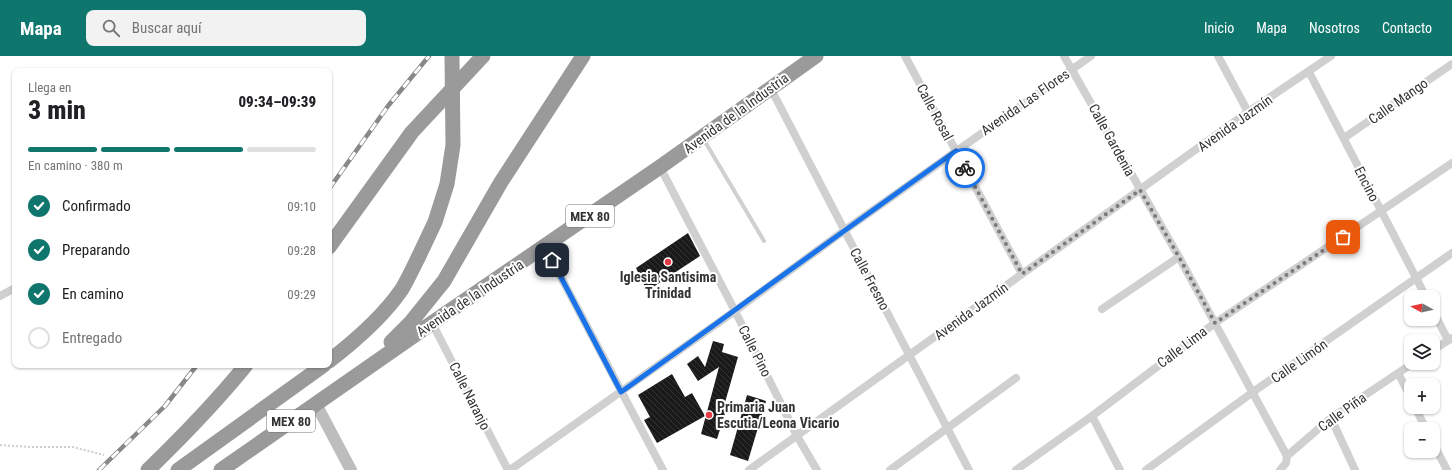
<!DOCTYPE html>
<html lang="es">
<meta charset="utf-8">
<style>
:root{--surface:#fff;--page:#f2f2f2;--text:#202124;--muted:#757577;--line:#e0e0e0;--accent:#0f766e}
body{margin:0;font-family:"Roboto Condensed",sans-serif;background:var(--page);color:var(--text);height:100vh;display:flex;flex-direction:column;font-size:15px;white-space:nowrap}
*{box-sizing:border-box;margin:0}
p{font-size:13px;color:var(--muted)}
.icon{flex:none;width:22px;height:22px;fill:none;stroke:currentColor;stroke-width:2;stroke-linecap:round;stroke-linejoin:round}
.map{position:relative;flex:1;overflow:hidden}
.panel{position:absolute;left:12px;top:12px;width:320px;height:300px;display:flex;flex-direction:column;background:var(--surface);border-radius:8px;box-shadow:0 1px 3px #0004}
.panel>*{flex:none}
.needle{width:26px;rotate:278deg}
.fabs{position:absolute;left:1404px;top:234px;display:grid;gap:8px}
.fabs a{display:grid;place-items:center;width:36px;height:36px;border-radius:8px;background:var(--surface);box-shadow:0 1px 3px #0004;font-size:20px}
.pin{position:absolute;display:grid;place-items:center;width:34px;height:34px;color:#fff;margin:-17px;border-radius:8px;box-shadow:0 2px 6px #0006}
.courier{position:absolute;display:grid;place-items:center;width:40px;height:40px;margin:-20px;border:3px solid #1a73e8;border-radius:50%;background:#fff;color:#222;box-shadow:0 1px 5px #0007}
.headline em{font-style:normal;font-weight:800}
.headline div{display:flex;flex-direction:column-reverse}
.headline{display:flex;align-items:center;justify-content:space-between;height:68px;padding:0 16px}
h1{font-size:26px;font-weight:800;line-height:30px}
.bar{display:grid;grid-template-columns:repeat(4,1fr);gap:6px 4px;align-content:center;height:48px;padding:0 16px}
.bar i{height:5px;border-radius:3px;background:var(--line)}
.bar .current{background:var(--accent)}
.bar p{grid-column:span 4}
ol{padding:0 16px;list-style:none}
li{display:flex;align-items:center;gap:12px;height:44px}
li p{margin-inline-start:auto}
li .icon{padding:4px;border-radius:50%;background:var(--accent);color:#fff;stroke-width:4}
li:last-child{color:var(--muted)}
li i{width:22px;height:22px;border:2px solid var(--line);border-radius:50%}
header{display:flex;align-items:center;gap:24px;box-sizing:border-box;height:56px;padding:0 20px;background:var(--accent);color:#fff}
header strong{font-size:19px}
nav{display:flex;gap:22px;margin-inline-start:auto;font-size:14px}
.search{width:280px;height:36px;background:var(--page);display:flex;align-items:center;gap:10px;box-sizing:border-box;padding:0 14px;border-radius:8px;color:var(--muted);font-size:15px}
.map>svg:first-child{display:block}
.building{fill:url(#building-back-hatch)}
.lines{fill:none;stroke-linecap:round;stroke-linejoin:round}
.path{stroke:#cdcdcd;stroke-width:2;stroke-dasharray:2 2;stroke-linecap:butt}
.lane{stroke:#d0d0d0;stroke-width:4}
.street{stroke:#d0d0d0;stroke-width:8}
.secondary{stroke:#bdbdbd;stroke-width:12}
.highway{stroke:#9a9a9a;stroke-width:15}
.rail-casing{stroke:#888;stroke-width:4.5}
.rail{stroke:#fff;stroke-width:3;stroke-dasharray:9;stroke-linecap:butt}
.highway-bridge{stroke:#9a9a9a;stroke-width:15}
.done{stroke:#7a7a7a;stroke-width:4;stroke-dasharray:0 7.2}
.route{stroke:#1a73e8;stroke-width:5}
.poi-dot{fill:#e63946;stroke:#fff;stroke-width:1.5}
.labels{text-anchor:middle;stroke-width:4;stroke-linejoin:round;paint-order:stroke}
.shield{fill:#fff;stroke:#707070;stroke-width:1}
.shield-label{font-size:13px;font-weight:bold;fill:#333}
.street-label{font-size:14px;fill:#333;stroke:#fff}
.poi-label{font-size:14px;font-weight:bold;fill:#333;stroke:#fff}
</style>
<header>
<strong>Mapa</strong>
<div class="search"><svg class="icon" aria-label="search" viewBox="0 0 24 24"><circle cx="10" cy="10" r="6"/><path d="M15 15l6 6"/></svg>Buscar aquí</div>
<nav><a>Inicio</a><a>Mapa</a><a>Nosotros</a><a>Contacto</a></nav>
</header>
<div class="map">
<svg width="1452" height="414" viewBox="0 0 1452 414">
<defs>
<pattern id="building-back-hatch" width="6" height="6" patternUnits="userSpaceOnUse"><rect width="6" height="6" fill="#1a1a1a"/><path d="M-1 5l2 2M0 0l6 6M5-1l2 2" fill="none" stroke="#333"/></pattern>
</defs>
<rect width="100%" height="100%" fill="#fff"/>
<path class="building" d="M 688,177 L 700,200 L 647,235 L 636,212 Z
M 713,285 L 724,288 L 722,296 L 738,301 L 724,350 L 727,351 L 717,383 L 701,378 L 719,311 L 698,325 L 687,308 L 698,300 L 705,311 Z
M 672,318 L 685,341 L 692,337 L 705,360 L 657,387 L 644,364 L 650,361 L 638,339 Z
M 747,339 L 766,345 L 748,405 L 730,399 Z"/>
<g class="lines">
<path class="path" d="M 0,389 L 30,391 L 73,391 L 104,399"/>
<path class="lane" d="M 704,84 L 764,185"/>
<path class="street" d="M 905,0 L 1022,218
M 1064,0 L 1179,201 L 1287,400
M 1218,0 L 1248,56
M 1309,16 L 1426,241
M 771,33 L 969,414
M 1344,82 L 1452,8
M 660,111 L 735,255 L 797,380 L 817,414
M 545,191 L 663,414
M 0,240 L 15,232
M 1102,253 L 1179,201
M 1433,255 L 1448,284
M 432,267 L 508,414
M 1433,294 L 1452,282
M 1398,317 L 1411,342
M 1415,351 L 1426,373
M 1092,360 L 1120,414
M 1331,362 L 1355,414
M 1433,387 L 1447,414
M 510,414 L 735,255 L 845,174 L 1091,0
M 749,414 L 1248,56 L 1331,0
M 890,414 L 1016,322
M 1016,414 L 1092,360 L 1215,267 L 1452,107
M 1146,414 L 1253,336 L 1452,197
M 1280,414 L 1286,407 L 1287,400 L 1331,362 L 1413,307"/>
<path class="secondary" d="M 316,348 L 351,414"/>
<path class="highway" d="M 329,191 L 412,76 L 483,0
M 391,286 L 411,266 L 444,225 L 501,126 L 583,0
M 329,305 C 355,285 383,261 402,233 C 408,223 413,212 418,202
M 148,414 C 182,381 216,346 246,309
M 178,414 L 324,309
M 221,414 L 432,267 L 660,111 L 816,0"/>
<defs>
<path id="rail" d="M 329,133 L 388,50 L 429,0
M 99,414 L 165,350 L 197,309"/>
</defs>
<use href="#rail" class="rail-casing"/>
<use href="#rail" class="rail"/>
<path class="highway-bridge" d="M 418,202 L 435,166 L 447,128 L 453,89 L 452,0"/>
</g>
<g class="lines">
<path class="done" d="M 965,112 L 1022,218 L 1140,134 L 1179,201 L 1215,267 L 1343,181"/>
<path class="route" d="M 552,204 L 621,336 C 733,256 844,174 956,95 L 965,112"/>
</g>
<g class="poi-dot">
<circle cx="668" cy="206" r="4"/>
<circle cx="709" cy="359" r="4"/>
</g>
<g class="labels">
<g class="shield">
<rect x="566" y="149" width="48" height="22" rx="3"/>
<rect x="267" y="354" width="48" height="22" rx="3"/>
</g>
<g class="shield-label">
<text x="590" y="165">MEX 80</text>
<text x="291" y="370">MEX 80</text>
</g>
<g class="street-label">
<text transform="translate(1398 45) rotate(-35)" y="5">Calle Mango</text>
<text transform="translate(1025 46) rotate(-35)" y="5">Avenida Las Flores</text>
<text transform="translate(935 56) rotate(62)" y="5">Calle Rosal</text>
<text transform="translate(736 57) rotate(-36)" y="5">Avenida de la Industria</text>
<text transform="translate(1235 67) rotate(-35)" y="5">Avenida Jazmín</text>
<text transform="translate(1112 84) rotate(61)" y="5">Calle Gardenia</text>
<text transform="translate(1367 128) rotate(63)" y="5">Encino</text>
<text transform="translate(870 223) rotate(62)" y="5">Calle Fresno</text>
<text transform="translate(470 242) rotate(-34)" y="5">Avenida de la Industria</text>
<text transform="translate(971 255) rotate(-36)" y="5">Avenida Jazmín</text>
<text transform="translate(1182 291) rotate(-37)" y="5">Calle Lima</text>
<text transform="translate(755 295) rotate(63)" y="5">Calle Pino</text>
<text transform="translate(1299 305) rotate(-35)" y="5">Calle Limón</text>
<text transform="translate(470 340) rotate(63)" y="5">Calle Naranjo</text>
<text transform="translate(1342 356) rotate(-36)" y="5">Calle Piña</text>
</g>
<g class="poi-label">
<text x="668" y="226">Iglesia Santisima<tspan x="668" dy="16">Trinidad</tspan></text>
<text x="717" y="356" text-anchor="start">Primaria Juan<tspan x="717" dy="16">Escutia/Leona Vicario</tspan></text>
</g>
</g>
</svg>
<div class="fabs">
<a><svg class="needle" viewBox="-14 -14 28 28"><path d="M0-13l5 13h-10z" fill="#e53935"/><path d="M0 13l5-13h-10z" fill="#757577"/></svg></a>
<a><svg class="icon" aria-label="layers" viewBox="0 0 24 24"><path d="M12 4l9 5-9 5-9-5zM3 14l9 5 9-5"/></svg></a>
<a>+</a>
<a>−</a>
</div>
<div class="pin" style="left:1343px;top:181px;background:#ea580c"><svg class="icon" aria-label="bag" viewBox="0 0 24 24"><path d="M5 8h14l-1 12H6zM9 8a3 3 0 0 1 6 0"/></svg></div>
<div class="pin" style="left:552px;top:204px;background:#1f2937"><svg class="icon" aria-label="home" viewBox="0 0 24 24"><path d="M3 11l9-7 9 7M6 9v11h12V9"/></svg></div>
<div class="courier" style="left:965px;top:112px"><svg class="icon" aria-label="bike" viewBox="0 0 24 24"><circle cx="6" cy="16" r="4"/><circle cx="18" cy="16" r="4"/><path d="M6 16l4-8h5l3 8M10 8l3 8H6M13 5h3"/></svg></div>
<section class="panel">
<div class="headline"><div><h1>3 min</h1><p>Llega en</p></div><em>09:34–09:39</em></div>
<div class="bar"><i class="current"></i><i class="current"></i><i class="current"></i><i></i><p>En camino · 380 m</p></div>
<ol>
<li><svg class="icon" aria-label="check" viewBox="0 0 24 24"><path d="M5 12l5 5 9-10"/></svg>Confirmado<p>09:10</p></li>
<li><svg class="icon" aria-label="check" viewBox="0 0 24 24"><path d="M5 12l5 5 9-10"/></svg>Preparando<p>09:28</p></li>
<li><svg class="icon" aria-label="check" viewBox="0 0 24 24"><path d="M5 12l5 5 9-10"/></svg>En camino<p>09:29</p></li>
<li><i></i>Entregado</li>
</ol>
</section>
</div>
